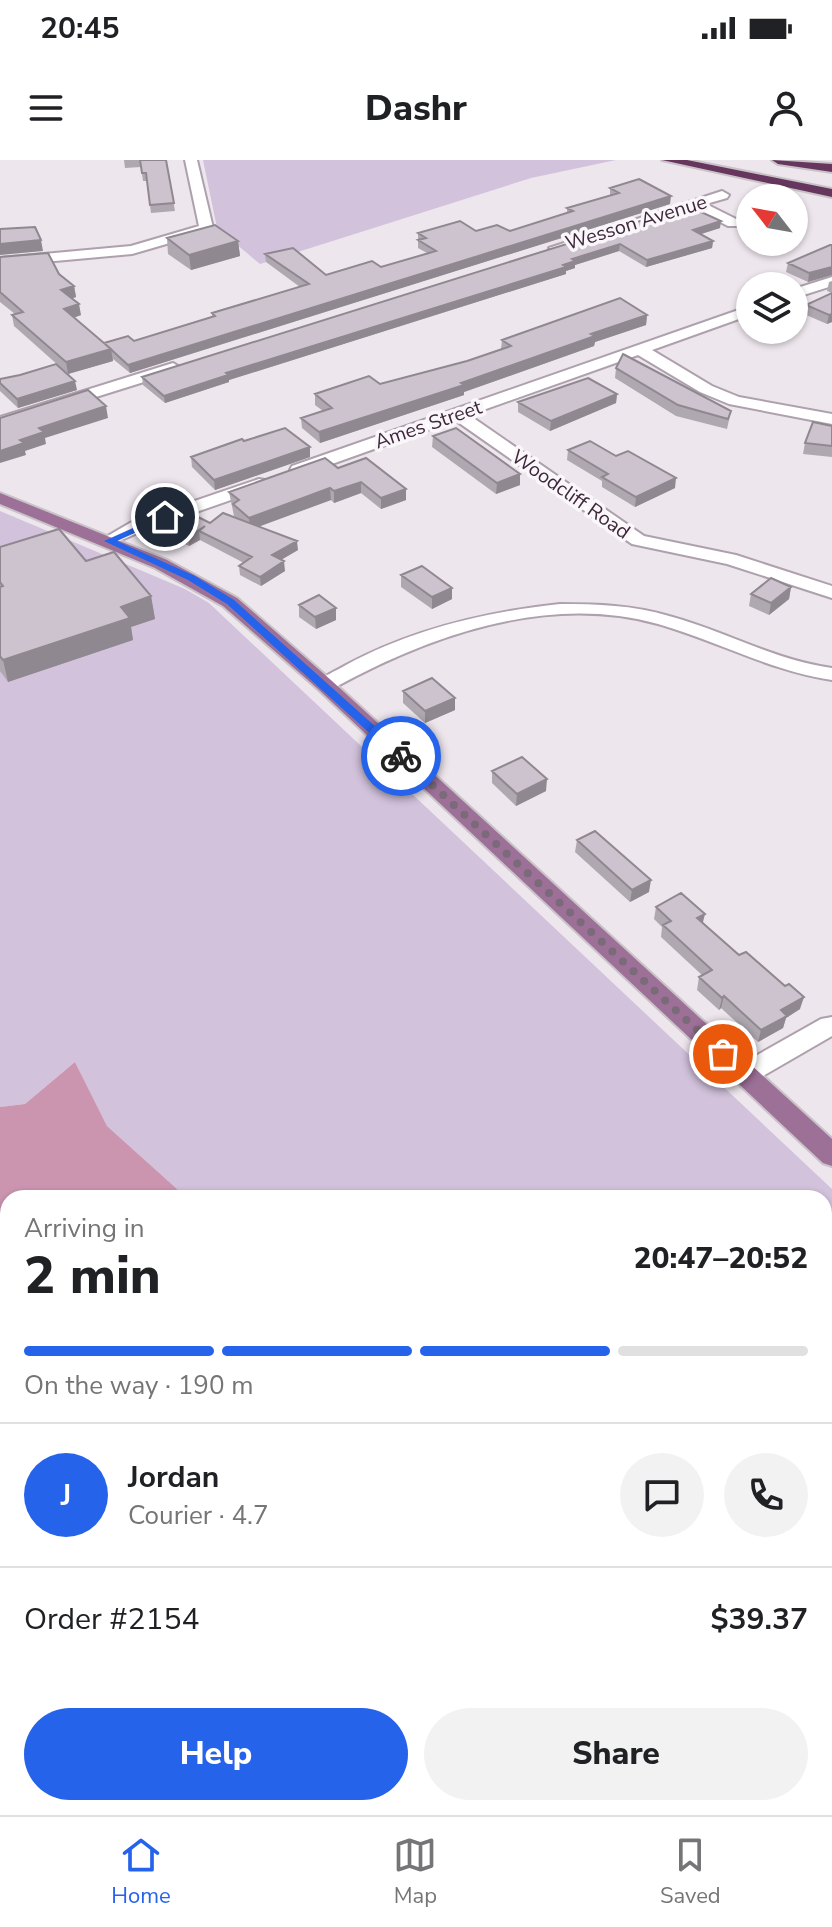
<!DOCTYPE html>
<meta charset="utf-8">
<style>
:root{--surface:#fff;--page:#f2f2f2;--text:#202124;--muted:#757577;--line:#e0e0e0;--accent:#2563eb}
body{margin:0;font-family:"Nunito Sans",sans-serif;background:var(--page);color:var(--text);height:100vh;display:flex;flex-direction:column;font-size:30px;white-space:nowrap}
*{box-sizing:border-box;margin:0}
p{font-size:26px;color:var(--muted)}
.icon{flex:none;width:44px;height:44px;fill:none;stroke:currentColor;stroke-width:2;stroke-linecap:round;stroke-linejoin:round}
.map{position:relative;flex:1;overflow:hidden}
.side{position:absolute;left:0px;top:1030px;width:832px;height:626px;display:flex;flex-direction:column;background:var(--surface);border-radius:24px 24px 0 0;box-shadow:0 2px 6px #0004}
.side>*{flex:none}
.needle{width:52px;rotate:301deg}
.controls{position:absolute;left:736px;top:24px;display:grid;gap:16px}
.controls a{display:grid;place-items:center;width:72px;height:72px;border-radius:50%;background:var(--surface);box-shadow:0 2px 6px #0004;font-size:40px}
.pin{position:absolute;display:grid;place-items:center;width:68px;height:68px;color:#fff;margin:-34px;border:4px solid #fff;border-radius:50%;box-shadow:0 2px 8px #0007}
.courier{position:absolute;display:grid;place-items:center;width:80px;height:80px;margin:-40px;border:6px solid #2563eb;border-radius:50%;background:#fff;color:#222;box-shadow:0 2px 10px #0007}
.overview em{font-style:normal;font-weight:800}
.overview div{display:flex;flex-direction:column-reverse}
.overview{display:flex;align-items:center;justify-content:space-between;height:136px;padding:0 24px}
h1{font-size:52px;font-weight:800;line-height:60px}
.bar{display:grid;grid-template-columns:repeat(4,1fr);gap:12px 8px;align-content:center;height:96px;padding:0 24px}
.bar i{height:10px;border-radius:6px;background:var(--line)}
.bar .current{background:var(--accent)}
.bar p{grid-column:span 4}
.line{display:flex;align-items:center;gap:20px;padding:0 24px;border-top:2px solid var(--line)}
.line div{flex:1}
.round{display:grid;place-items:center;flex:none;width:84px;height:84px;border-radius:42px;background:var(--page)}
.action{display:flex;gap:16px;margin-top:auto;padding:16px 24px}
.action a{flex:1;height:92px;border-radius:48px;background:var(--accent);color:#fff;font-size:32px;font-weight:800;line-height:92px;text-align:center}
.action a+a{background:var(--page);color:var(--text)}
.status{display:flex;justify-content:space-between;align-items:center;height:56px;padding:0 40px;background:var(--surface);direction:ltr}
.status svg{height:22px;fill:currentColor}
header{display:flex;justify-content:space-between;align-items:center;height:104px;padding:0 24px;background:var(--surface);font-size:36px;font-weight:800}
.menu{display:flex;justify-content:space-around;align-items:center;height:112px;border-top:2px solid var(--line);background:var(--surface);font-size:22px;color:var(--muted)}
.menu a{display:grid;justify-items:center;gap:4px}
.menu .current{color:var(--accent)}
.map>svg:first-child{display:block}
.green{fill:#d2c2dc}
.water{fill:#cb95af}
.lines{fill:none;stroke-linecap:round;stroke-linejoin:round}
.minor-casing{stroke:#aea1ad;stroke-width:4}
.major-casing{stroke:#c9c3c8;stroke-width:4}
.highway-casing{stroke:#c9c3c8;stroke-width:4}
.minor{fill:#fff;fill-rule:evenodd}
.major{fill:#9d7098;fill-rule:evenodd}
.highway{fill:#67365e;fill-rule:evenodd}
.wall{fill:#b0a8b1}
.shaded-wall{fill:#908890}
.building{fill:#cdc3ce;stroke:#908890;stroke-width:2}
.route{fill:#2563eb}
.done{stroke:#7b6a79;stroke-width:8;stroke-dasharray:0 14.4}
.labels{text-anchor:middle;stroke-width:7;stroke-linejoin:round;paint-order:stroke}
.far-street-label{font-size:20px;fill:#3e273b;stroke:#faf7fa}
</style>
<div class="status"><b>20:45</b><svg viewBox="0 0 49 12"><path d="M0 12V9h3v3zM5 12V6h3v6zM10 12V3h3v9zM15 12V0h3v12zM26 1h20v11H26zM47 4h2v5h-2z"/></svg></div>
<header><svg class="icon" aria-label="menu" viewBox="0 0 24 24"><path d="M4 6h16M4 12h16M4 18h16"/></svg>Dashr<svg class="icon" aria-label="person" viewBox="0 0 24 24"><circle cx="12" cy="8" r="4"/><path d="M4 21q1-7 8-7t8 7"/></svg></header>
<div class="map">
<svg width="832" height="1655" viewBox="0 0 832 1655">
<rect width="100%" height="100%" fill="#ede6ed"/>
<path class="green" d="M 203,0 L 616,0 L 531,18 L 260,104 L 217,68 Z
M 0,351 L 185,429 L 209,443 L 832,1029 L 832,1655 L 0,1655 L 0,1228 L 8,1230 L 8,1648 L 824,1648 L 824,1038 L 187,1038 L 107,966 L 75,902 L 25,944 L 0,947 Z"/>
<path class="water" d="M 75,902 L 107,966 L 187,1038 L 8,1038 L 8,1230 L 0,1228 L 0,947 L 25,944 Z"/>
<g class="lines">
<defs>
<path id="minor" d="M 185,0 L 197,0 L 213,68 L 211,71 L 132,94 L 0,106 L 0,98 L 131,86 L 199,66 Z
M 722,31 L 729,35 L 727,38 L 706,44 L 738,60 L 738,66 L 728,66 L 693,48 L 561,91 L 549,88 Z
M 832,117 L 832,126 L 794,138 L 794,129 Z
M 750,146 L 750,155 L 652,190 L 712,226 L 739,237 L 832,254 L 832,264 L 729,244 L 700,232 L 638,195 L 469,255 L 644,376 L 736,395 L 832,426 L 832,438 L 727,404 L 632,384 L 455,260 L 304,314 L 292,314 L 290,310 L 292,306 Z
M 173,203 L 181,208 L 179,211 L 0,267 L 0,257 Z
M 259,319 L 265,320 L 268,324 L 265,328 L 142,371 L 108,386 L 99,381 L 130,363 Z
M 560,444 C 597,444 633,445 669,456 C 725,471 774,500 832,508 L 832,520 C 770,511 718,481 658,464 C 547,433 428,476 332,529 L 325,531 L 315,525 C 322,516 336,511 346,505 C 413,469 485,452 560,444 Z
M 832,857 L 832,876 L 754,921 L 745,924 L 736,921 L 732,914 L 736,907 L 821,859 Z"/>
<path id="major" d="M 0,333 L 167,400 L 237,438 L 332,521 L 832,979 L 832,1006 L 823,1003 L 318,529 L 223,446 L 155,408 L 0,344 Z"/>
<path id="highway" d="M 662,0 L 687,0 L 832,29 L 832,37 Z
M 772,0 L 832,4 L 832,12 L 778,4 Z"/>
</defs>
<use href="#minor" class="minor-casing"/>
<use href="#major" class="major-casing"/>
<use href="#highway" class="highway-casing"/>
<use href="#minor" class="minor"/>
<use href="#major" class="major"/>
<use href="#highway" class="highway"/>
</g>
<path class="wall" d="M 124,0 L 166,0 L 175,51 L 151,53 L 147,21 L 143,21 L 141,7 L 125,8 Z
M 610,28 L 670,44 L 130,213 L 113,199 L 113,201 L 68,214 L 14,166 L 12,155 L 15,154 L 0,142 L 0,97 L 59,114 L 74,126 L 76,137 L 72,139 L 81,155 L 74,158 L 104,183 L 134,181 L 212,157 L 212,153 L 300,127 L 266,102 L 265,94 L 326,115 L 381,107 L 427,93 L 418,88 L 418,73 L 510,71 L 567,53 L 567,48 L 610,35 Z
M 688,46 L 720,68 L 700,74 L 713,81 L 712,88 L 646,107 L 619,91 L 575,105 L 575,108 L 566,111 L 566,114 L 229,220 L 229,222 L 165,243 L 143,225 L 142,217 Z
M 167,78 L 238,81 L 240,96 L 191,110 L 168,94 Z
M 832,85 L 832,115 L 808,122 L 786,112 L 788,103 Z
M 832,121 L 832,133 L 827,131 L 829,122 Z
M 832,133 L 832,162 L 827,164 L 804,154 L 806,145 Z
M 647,155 L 646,165 L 595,182 L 594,186 L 464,232 L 464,235 L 320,283 L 302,268 L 301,258 L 323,251 L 315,245 L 315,234 L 380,224 L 467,201 L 501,189 L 502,180 Z
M 616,208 L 731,251 L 727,269 L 676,256 L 615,218 Z
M 20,215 L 77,230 L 18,248 L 0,231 L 0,219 Z
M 617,234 L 616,243 L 550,271 L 518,252 L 518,242 Z
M 832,266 L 832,297 L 803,294 L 805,283 Z
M 433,276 L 520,325 L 496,334 L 432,287 Z
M 244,281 L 310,297 L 215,330 L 192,307 L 191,297 Z
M 568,290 L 616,296 L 675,328 L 635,347 L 602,327 L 602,321 L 567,300 Z
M 338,308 L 406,340 L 381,349 L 361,333 L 334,343 L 331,340 L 258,366 L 298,390 L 281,400 L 285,411 L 261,426 L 240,415 L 239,406 L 244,403 L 200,380 L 189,386 L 168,376 L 167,366 L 210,363 L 237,358 L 234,356 L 229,332 Z
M 0,387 L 86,401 L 151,436 L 155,459 L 131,467 L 133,480 L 8,522 L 0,511 Z
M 401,415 L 452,428 L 452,439 L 432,449 L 401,427 Z
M 791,427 L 789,439 L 769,455 L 749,446 L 751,434 Z
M 299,445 L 336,448 L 336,460 L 316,469 L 299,457 Z
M 403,531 L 455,538 L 455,550 L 425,563 L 403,543 Z
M 492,611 L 546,631 L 516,646 L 492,623 Z
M 577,680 L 649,732 L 630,742 L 575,692 Z
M 656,747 L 703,763 L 800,849 L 786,858 L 783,868 L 758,882 L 721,848 L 719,850 L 697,830 L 699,817 L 703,816 L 661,777 L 662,767 L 654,759 Z"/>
<path class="shaded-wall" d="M 671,36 L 670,44 L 130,213 L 128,205 Z
M 721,61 L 720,68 L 692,77 L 693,70 Z
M 41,80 L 43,91 L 0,95 L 0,84 Z
M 238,81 L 240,96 L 191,110 L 189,95 Z
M 713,81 L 712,88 L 646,107 L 647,100 Z
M 620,84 L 619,91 L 575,105 L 575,108 L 566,111 L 566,114 L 229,220 L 229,222 L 165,243 L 164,236 L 226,213 L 563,105 L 572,99 Z
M 832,107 L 832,115 L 808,122 L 809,113 Z
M 74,126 L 76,137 L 63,141 L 61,130 Z
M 79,144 L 81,155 L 66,160 L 64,149 Z
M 832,154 L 832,162 L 827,164 L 829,155 Z
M 647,155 L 646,165 L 595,182 L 594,186 L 464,232 L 464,235 L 320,283 L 319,272 L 461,223 L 591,174 Z
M 111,189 L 113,201 L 68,214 L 66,202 Z
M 75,221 L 77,230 L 18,248 L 17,239 Z
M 617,234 L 616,243 L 550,271 L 551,261 Z
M 106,246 L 108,258 L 45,278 L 46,284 L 25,291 L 26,295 L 0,303 L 0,291 L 39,268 Z
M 310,287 L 310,297 L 215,330 L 214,320 Z
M 520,314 L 520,325 L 496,334 L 497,323 Z
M 676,318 L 675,328 L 635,347 L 636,337 Z
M 361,322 L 361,333 L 334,343 L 334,331 Z
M 330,328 L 331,340 L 250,370 L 249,358 Z
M 406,329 L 406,340 L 381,349 L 381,338 Z
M 205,366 L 199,371 L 200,380 L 189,386 L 188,377 Z
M 297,381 L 298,390 L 272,405 L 272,395 Z
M 284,401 L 285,411 L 261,426 L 260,417 Z
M 791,427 L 789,439 L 769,455 L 771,443 Z
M 452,428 L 452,439 L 432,449 L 432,437 Z
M 151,436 L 155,459 L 131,467 L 133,480 L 8,522 L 3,500 L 121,447 Z
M 336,448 L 336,460 L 316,469 L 315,457 Z
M 455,538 L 455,550 L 425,563 L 425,551 Z
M 547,619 L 546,631 L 516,646 L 517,634 Z
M 651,720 L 649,732 L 630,742 L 632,730 Z
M 705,754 L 702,766 L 697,758 Z
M 724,836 L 721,848 L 719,850 L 722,838 Z
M 804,837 L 800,849 L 786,858 L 783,868 L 758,882 L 761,870 L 781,850 Z"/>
<path class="building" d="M 140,0 L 166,0 L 174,43 L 150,45 L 146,13 L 142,13 Z
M 639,19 L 671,36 L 128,205 L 104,183 L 128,176 L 134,181 L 215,156 L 212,153 L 309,124 L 265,94 L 293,88 L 326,115 L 372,101 L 381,107 L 436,91 L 418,80 L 426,78 L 418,73 L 460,61 L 476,71 L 497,65 L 510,71 L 573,51 L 567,48 L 619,33 L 610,28 Z
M 688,46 L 721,61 L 693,70 L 713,81 L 647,100 L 620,84 L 572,99 L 575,101 L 563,105 L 566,107 L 226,213 L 228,215 L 164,236 L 142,217 Z
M 215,65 L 238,81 L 189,95 L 167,78 Z
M 35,67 L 41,80 L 0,84 L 0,69 Z
M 830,85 L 832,85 L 832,107 L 809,113 L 788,103 Z
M 48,93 L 59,114 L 74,126 L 61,130 L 79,144 L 64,149 L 111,189 L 66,202 L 12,155 L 23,152 L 0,132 L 0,97 Z
M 832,133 L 832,154 L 829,155 L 806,145 Z
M 620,138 L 647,155 L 591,174 L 595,176 L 461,223 L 464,225 L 319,272 L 301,258 L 332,248 L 315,234 L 369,216 L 380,224 L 467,201 L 511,186 L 502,180 Z
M 623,194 L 731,251 L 728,259 L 678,245 L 616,208 Z
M 56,204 L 75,221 L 17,239 L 0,223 L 0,219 L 20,215 Z
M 588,218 L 617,234 L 551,261 L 518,242 Z
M 88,230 L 106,246 L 39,268 L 44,272 L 20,280 L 24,283 L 0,291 L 0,258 Z
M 813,262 L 832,266 L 832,286 L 805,283 Z
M 285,268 L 310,287 L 214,320 L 191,297 L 242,279 L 244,281 Z
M 456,268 L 520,314 L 497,323 L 433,276 Z
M 590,281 L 616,296 L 628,291 L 676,318 L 636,337 L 602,317 L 608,314 L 568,290 Z
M 325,298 L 338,308 L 366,298 L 406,329 L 381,338 L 361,322 L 334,331 L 330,328 L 249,358 L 233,344 L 239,340 L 229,332 Z
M 190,353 L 210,363 L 223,353 L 297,381 L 272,395 L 284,401 L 260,417 L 239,406 L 252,397 L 199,371 L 205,366 L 188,377 L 167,366 Z
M 59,369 L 86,401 L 114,392 L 151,436 L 121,447 L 130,458 L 3,500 L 0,496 L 0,427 L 3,426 L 0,422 L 0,387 Z
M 422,406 L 452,428 L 432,437 L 401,415 Z
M 771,418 L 791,427 L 771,443 L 751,434 Z
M 319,435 L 336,448 L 315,457 L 299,445 Z
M 432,518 L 455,538 L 425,551 L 403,531 Z
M 522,597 L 547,619 L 517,634 L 492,611 Z
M 595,671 L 651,720 L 632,730 L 577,680 Z
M 681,733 L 705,754 L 697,758 L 739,795 L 746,792 L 785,826 L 789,824 L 804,837 L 781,850 L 787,856 L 761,870 L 724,836 L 722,838 L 699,817 L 712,810 L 663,765 L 671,761 L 656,747 Z"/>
<path class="route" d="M 162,355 L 170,357 L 117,381 L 195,416 L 234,440 L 405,593 L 405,598 L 397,598 L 227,444 L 188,420 L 104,381 Z"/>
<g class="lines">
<path class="done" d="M 401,596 L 723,894"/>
</g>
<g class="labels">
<g class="far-street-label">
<text transform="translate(636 62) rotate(-17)" y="7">Wesson Avenue</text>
<text transform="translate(428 264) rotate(-19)" y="7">Ames Street</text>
<text transform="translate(571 334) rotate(35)" y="7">Woodcliff Road</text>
</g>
</g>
</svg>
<div class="controls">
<a><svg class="needle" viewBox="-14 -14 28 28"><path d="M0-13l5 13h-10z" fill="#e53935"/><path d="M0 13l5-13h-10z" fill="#757577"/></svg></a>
<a><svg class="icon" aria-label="layers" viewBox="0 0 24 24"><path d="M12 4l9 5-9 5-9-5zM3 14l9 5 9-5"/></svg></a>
</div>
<div class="pin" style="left:723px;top:894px;background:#ea580c"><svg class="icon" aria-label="bag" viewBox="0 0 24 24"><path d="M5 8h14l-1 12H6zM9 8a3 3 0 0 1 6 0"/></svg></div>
<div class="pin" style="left:165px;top:357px;background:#1f2937"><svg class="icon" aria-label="home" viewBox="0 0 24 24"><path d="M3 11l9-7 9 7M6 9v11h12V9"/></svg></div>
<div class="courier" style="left:401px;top:596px"><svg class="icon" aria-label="bike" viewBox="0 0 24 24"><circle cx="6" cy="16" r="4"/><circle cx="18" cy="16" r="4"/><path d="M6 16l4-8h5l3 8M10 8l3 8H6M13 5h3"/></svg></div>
<section class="side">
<div class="overview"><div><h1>2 min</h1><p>Arriving in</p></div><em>20:47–20:52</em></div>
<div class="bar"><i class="current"></i><i class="current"></i><i class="current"></i><i></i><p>On the way · 190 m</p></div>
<div class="line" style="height:144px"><b class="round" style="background:var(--accent);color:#fff">J</b><div><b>Jordan</b><p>Courier · 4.7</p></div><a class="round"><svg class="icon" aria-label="chat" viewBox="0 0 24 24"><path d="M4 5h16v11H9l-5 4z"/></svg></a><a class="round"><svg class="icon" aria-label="phone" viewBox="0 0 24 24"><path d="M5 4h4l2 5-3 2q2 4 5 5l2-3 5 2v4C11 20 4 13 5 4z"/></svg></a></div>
<div class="line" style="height:104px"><div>Order #2154</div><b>$39.37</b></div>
<div class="action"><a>Help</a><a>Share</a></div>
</section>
</div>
<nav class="menu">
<a class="current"><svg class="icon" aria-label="home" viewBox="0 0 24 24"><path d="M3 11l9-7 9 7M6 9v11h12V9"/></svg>Home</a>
<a><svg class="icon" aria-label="map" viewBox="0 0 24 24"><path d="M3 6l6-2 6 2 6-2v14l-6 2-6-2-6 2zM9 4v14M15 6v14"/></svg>Map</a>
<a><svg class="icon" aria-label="saved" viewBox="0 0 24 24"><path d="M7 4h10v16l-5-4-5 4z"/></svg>Saved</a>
</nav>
